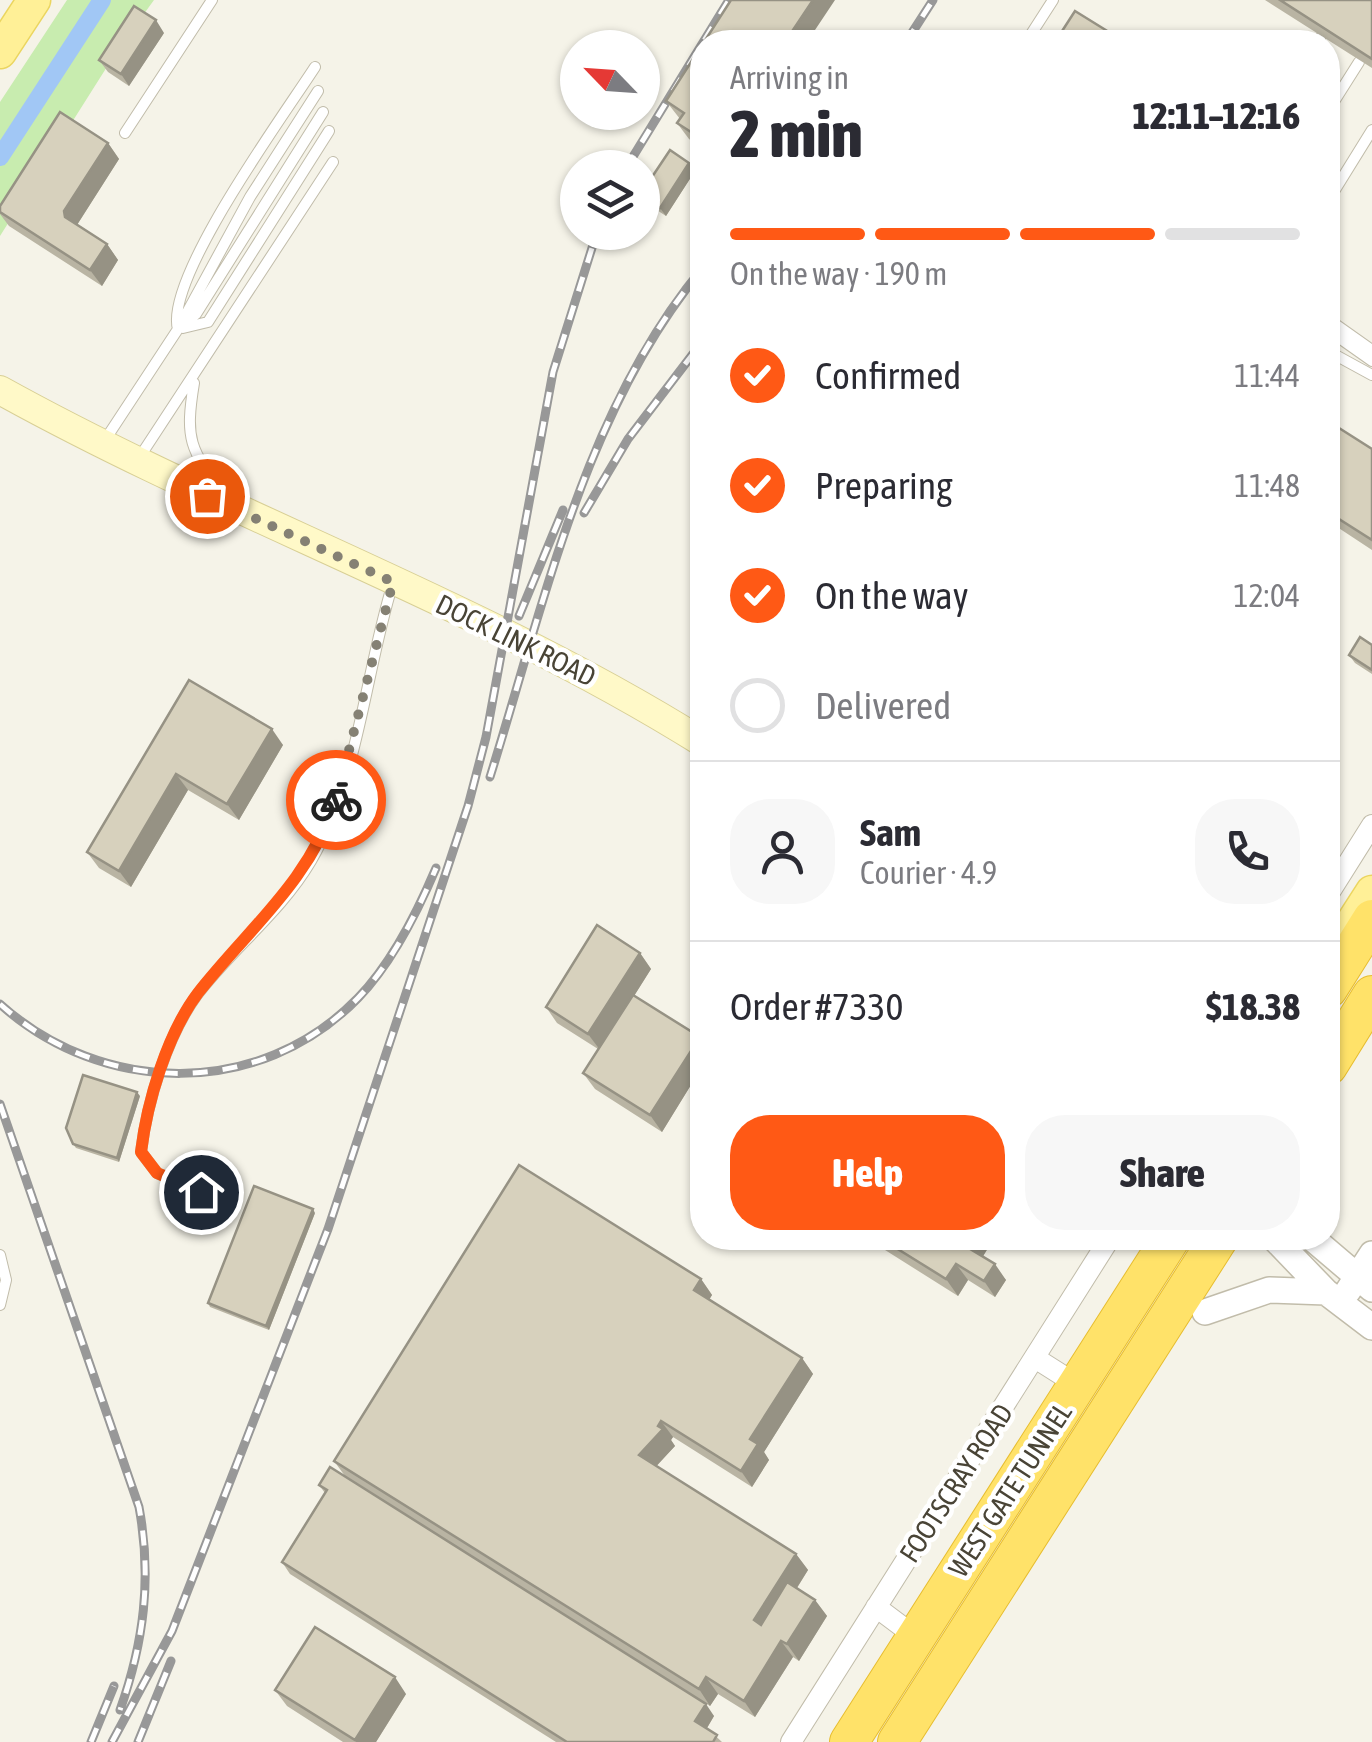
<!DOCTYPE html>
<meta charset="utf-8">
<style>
:root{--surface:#fff;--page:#f7f7f7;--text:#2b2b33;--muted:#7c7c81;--line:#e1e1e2;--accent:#ff5915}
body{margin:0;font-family:"Asap Condensed",sans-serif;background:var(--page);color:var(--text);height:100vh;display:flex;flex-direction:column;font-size:38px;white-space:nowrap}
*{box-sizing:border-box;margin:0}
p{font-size:32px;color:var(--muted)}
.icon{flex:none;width:55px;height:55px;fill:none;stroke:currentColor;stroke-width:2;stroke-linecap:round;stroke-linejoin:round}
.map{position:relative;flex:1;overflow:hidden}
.drawer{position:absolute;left:690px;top:30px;width:650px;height:1220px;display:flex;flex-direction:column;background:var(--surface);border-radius:40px;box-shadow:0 2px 8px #0004}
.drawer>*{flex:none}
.needle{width:65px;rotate:295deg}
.fabs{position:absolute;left:560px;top:30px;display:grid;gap:20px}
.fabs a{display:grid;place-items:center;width:100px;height:100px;border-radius:50%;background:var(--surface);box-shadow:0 2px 8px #0004;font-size:50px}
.pin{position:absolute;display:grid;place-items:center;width:85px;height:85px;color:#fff;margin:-42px;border:5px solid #fff;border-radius:50%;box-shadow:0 2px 10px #0007}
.courier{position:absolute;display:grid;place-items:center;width:100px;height:100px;margin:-50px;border:8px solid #ff5915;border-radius:50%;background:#fff;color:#222;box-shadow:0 2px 12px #0007}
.head em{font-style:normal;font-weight:800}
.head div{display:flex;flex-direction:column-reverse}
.head{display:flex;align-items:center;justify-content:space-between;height:170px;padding:0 40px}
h1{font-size:65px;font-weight:800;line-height:75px}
.bar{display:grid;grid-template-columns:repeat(4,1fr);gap:15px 10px;align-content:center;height:120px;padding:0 40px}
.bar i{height:12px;border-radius:8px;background:var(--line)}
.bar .current{background:var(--accent)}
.bar p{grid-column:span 4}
.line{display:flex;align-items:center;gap:25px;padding:0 40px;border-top:2px solid var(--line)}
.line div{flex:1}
.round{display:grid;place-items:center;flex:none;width:105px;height:105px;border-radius:40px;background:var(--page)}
ol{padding:0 40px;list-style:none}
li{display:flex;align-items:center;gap:30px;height:110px}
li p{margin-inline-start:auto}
li .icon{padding:10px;border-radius:50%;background:var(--accent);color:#fff;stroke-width:4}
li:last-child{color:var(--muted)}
li i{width:55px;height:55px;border:5px solid var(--line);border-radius:50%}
.primary-button{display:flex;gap:20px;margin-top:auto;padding:20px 40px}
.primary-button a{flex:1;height:115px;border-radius:40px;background:var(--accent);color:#fff;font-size:40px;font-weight:800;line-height:115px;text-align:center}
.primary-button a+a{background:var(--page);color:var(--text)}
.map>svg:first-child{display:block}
.green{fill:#c8ecaf}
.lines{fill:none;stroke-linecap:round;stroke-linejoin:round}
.canal{stroke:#a1c7f5;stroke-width:18}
.service-casing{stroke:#c1bcaa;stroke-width:12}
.minor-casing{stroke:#c1bcaa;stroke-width:22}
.tertiary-casing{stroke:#c1bcaa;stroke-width:28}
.secondary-casing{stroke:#d8cf95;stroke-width:30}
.primary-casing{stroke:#ebd560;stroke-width:35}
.motorway-casing{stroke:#e7bd30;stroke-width:40}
.service{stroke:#fff;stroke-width:10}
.minor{stroke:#fff;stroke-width:20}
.tertiary{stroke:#fff;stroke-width:25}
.secondary{stroke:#fff9c8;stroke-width:28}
.primary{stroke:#fff097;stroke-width:32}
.motorway{stroke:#ffe269;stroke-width:38}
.rail-casing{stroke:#989898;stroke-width:9}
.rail{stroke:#fff;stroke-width:5;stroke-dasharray:15;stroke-linecap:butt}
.wall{fill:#b9b4a3}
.shaded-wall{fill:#969284}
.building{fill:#d7d1bd;stroke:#969284;stroke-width:2.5}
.done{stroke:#858174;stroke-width:10;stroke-dasharray:0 18}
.route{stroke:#ff5915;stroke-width:12}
.labels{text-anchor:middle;stroke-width:9;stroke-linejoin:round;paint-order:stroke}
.street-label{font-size:28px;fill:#494436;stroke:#fff}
</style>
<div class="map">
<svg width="1372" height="1742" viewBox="0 0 1372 1742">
<rect width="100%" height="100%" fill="#f5f3e8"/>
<path class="green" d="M 67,0 L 154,0 L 117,51 L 0,236 L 0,102 Z"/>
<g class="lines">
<path class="canal" d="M 0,157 L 102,0"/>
<defs>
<path id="service" d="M 1026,42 L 1053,0
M 1317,42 L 1320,38
M 1328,111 L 1359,62
M 125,133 L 212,0
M 1328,201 L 1372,130
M 1328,319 L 1372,350
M 182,325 L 196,314 L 323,112
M 183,328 L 208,322 L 329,131
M 178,329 C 164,279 284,115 315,67
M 1328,330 L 1372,361
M 1328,351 L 1372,375
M 194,383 C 185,438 189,451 225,493
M 105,440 L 178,329 L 250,197 L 318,91
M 139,458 L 333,162
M 201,1192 L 157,1173 L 141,1152 C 147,1102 167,1036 197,995 C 233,948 281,912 311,861 C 359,778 365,673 393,583
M 0,1255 L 6,1280 L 0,1305"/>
<path id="minor" d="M 1328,895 L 1372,825
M 1035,1358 L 1065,1377
M 876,1607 L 904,1628
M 791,1742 L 1110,1238"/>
<path id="tertiary" d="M 1274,1238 L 1326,1292 L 1372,1327
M 1312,1238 L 1372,1289
M 1348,1291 L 1372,1254
M 1205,1312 L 1269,1290 L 1326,1292"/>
<path id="secondary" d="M 0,390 C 229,517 480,603 702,742"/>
<path id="primary" d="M 0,52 L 34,0
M 1343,937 L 1372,892"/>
<path id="motorway" d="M 1328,989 L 1372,919
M 1328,1066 L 1372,995
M 849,1742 L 1171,1238
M 897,1742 L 1219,1238"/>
</defs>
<use href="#service" class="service-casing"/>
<use href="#minor" class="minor-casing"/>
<use href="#tertiary" class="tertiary-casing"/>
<use href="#secondary" class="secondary-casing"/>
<use href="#primary" class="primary-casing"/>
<use href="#motorway" class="motorway-casing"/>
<use href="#service" class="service"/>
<use href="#minor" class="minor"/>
<use href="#tertiary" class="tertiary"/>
<use href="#secondary" class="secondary"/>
<use href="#primary" class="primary"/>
<use href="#motorway" class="motorway"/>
<defs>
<path id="rail" d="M 906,42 L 933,0
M 626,168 L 729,0
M 584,513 L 628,439 L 702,342
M 519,616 L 563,510
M 490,777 C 544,605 584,411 702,269
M 0,1004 C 102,1096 260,1099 358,998 C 392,963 417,913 436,868
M 0,1104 L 139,1507 C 152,1578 144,1642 120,1710
M 91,1742 L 114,1686
M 112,1742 L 172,1631 L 328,1229 L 468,806 L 486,737 L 553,372 L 597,232
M 138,1742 L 171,1661"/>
</defs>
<use href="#rail" class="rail-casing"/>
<use href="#rail" class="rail"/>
</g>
<path class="wall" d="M 1265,0 L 1372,0 L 1372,68 Z
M 164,33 L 129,86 L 108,72 L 99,60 Z
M 702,45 L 702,148 L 689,139 L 677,123 L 680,119 L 666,101 Z
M 108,143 L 119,159 L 77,225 L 107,244 L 118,260 L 102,286 L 9,226 L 0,214 L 0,206 Z
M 689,163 L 695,171 L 666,216 L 646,203 L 642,198 L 642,192 Z
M 1328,421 L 1372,449 L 1372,550 L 1328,521 Z
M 1372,645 L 1372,674 L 1355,663 L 1349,655 Z
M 189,680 L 283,745 L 239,820 L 188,790 L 131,887 L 99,868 L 87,852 Z
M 640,953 L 651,969 L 634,996 L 700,1037 L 702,1042 L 702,1067 L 662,1132 L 595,1089 L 583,1073 L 598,1049 L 557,1023 L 546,1007 Z
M 140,1096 L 119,1162 L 76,1148 L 73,1144 Z
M 315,1213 L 269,1330 L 210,1307 L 208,1303 Z
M 866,1238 L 981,1238 L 988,1248 L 983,1256 L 1006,1280 L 995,1297 L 968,1280 L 958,1296 Z
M 701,1279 L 712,1295 L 709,1300 L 802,1358 L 813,1374 L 764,1452 L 769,1460 L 752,1487 L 673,1437 L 671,1440 L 675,1446 L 656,1466 L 796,1554 L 808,1570 L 797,1588 L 815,1600 L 827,1616 L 799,1661 L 793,1657 L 755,1717 L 718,1694 L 710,1706 L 510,1580 L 714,1716 L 707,1728 L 722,1742 L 556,1742 L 290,1574 L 282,1562 L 325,1493 L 319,1485 L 345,1476 L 334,1461 Z
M 275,1690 L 406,1694 L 376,1742 L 343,1742 L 287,1706 Z"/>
<path class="shaded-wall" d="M 813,0 L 835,0 L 807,42 L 785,42 Z
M 156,20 L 164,33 L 129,86 L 121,74 Z
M 702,115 L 702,148 L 691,132 Z
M 108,143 L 119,159 L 75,228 L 65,217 L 64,211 Z
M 689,163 L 695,171 L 666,216 L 660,208 Z
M 107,244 L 118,260 L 102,286 L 90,270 Z
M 272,729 L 283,745 L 239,820 L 227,804 Z
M 176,774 L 188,790 L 131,887 L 119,871 Z
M 640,953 L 651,969 L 600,1050 L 588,1034 Z
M 700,1037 L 702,1042 L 702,1067 L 662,1132 L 650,1115 Z
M 137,1092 L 140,1096 L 119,1162 L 117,1158 Z
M 313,1209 L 315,1213 L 269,1330 L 266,1326 Z
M 973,1238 L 981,1238 L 988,1248 L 979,1263 L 967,1247 Z
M 956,1264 L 968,1280 L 958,1296 L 946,1279 Z
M 995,1264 L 1006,1280 L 995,1297 L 984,1281 Z
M 701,1279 L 712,1295 L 705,1306 L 694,1290 Z
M 802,1358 L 813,1374 L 764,1452 L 769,1460 L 752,1487 L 741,1471 L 750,1439 Z
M 661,1421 L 673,1437 L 671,1440 L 675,1446 L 651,1472 L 639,1455 Z
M 796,1554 L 808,1570 L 766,1637 L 754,1620 Z
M 815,1600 L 827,1616 L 799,1661 L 787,1644 Z
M 781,1641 L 793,1657 L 755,1717 L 744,1701 Z
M 395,1677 L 406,1694 L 376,1742 L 356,1742 L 355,1740 Z
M 706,1677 L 718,1694 L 710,1706 L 699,1689 Z
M 706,1704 L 714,1716 L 704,1733 L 695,1721 Z"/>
<path class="building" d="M 731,0 L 813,0 L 785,42 L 704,42 Z
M 1280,0 L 1372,0 L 1372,59 Z
M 134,6 L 156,20 L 121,74 L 99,60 Z
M 1075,11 L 1125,42 L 1055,42 Z
M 702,45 L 702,115 L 691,132 L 677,123 L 684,113 L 666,101 Z
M 60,112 L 108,143 L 64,211 L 65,217 L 107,244 L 90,270 L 0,212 L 0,206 Z
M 670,150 L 689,163 L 660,208 L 642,196 L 642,192 Z
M 1328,421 L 1372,449 L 1372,540 L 1328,512 Z
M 1360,637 L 1372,645 L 1372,670 L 1349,655 Z
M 189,680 L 272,729 L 227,804 L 176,774 L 119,871 L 87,852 Z
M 597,925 L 640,953 L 588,1034 L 546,1007 Z
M 633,995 L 700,1037 L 650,1115 L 583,1073 Z
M 83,1075 L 137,1092 L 117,1158 L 73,1144 L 66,1128 Z
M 519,1165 L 701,1279 L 694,1290 L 802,1358 L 750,1439 L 758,1444 L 741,1471 L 661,1421 L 658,1426 L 663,1429 L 639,1455 L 796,1554 L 754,1620 L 761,1625 L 787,1582 L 815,1600 L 787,1644 L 781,1641 L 744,1701 L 706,1677 L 699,1689 L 334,1461 Z
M 254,1186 L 313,1209 L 266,1326 L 208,1303 Z
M 880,1238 L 973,1238 L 967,1247 L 995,1264 L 984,1281 L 956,1264 L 946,1279 Z
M 330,1467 L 706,1704 L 695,1721 L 717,1735 L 713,1742 L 567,1742 L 282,1562 L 327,1490 L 319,1485 Z
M 315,1627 L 395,1677 L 355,1740 L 275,1690 Z"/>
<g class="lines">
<path class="done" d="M 207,496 L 393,582 L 336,800"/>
<path class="route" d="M 201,1192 L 157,1173 L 141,1152 C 147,1102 167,1034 198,993 C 249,928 309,882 336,800"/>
</g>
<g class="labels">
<g class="street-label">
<text transform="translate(516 640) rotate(26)" y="10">DOCK LINK ROAD</text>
<text transform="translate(956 1483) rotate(-57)" y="10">FOOTSCRAY ROAD</text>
<text transform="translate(1010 1490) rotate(-57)" y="10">WEST GATE TUNNEL</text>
</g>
</g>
</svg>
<div class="fabs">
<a><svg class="needle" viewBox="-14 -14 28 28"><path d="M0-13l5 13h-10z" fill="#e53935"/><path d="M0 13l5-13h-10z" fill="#7c7c81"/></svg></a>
<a><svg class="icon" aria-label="layers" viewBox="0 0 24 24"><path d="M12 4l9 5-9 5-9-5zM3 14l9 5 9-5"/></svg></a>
</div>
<div class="pin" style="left:207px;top:496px;background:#ea580c"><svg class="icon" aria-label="bag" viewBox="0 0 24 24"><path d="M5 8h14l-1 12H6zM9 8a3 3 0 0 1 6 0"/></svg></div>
<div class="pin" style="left:201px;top:1192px;background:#1f2937"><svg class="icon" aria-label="home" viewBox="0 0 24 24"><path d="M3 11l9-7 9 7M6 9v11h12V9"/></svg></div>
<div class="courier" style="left:336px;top:800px"><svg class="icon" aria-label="bike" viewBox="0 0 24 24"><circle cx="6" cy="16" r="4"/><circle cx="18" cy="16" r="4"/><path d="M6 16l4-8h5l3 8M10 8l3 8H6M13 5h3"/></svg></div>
<section class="drawer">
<div class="head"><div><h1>2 min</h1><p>Arriving in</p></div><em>12:11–12:16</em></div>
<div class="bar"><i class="current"></i><i class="current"></i><i class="current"></i><i></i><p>On the way · 190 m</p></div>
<ol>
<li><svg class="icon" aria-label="check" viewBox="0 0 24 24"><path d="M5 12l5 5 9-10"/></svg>Confirmed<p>11:44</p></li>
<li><svg class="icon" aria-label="check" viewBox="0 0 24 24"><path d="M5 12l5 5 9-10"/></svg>Preparing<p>11:48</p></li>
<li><svg class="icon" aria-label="check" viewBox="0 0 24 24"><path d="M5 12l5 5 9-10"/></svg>On the way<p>12:04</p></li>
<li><i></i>Delivered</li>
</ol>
<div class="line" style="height:180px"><a class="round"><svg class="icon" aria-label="person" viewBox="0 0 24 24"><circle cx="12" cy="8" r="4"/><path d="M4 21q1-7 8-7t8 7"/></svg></a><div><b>Sam</b><p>Courier · 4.9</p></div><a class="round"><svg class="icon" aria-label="phone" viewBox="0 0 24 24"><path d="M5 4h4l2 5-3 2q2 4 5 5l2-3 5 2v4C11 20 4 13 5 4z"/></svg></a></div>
<div class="line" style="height:130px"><div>Order #7330</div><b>$18.38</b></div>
<div class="primary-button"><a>Help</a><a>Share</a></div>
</section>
</div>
